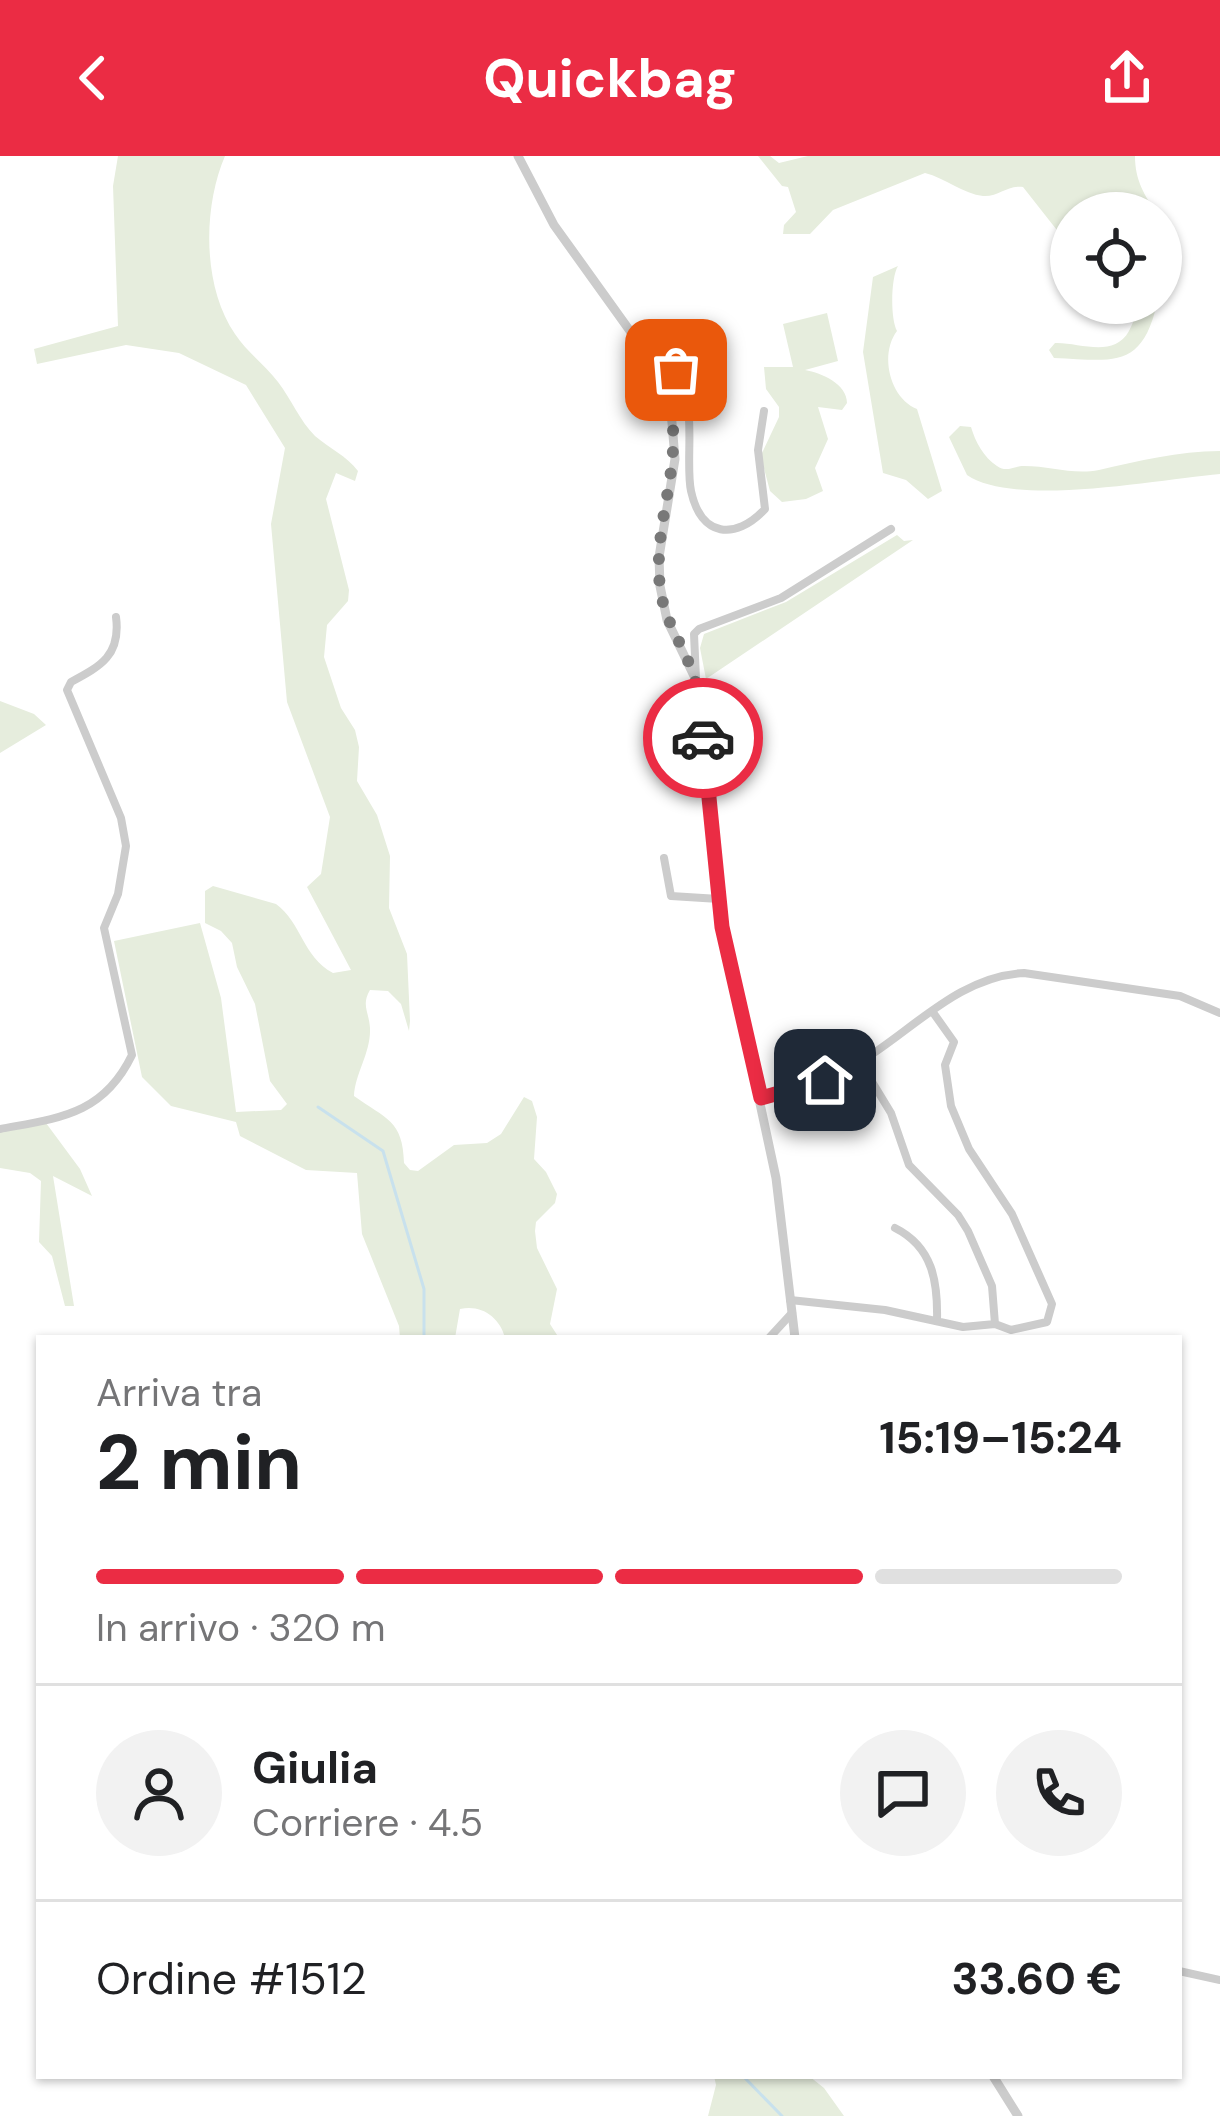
<!DOCTYPE html>
<html lang="it">
<meta charset="utf-8">
<style>
:root{--surface:#fff;--page:#f2f2f2;--text:#202124;--muted:#757577;--line:#e0e0e0;--accent:#eb2c44}
body{margin:0;font-family:"DM Sans",sans-serif;background:var(--page);color:var(--text);height:100vh;display:flex;flex-direction:column;font-size:45px;white-space:nowrap}
*{box-sizing:border-box;margin:0}
p{font-size:39px;color:var(--muted)}
.icon{flex:none;width:66px;height:66px;fill:none;stroke:currentColor;stroke-width:2;stroke-linecap:round;stroke-linejoin:round}
.map{position:relative;flex:1;overflow:hidden}
.side{position:absolute;left:36px;top:1179px;width:1146px;height:744px;display:flex;flex-direction:column;background:var(--surface);border-radius:0px;box-shadow:0 3px 9px #0004}
.side>*{flex:none}
.fabs{position:absolute;left:1050px;top:36px;display:grid;gap:24px}
.fabs a{display:grid;place-items:center;width:132px;height:132px;border-radius:50%;background:var(--surface);box-shadow:0 3px 9px #0004;font-size:60px}
.pin{position:absolute;display:grid;place-items:center;width:102px;height:102px;color:#fff;margin:-51px;border-radius:24px;box-shadow:0 6px 18px #0006}
.courier{position:absolute;display:grid;place-items:center;width:120px;height:120px;margin:-60px;border:9px solid #eb2c44;border-radius:50%;background:#fff;color:#222;box-shadow:0 3px 15px #0007}
.summary em{font-style:normal;font-weight:700}
.summary div{display:flex;flex-direction:column-reverse}
.summary{display:flex;align-items:center;justify-content:space-between;height:204px;padding:0 60px}
h1{font-size:78px;font-weight:700;line-height:90px}
.bar{display:grid;grid-template-columns:repeat(4,1fr);gap:18px 12px;align-content:center;height:144px;padding:0 60px}
.bar i{height:15px;border-radius:9px;background:var(--line)}
.bar .on{background:var(--accent)}
.bar p{grid-column:span 4}
.line{display:flex;align-items:center;gap:30px;padding:0 60px;border-top:3px solid var(--line)}
.line div{flex:1}
.round{display:grid;place-items:center;flex:none;width:126px;height:126px;border-radius:63px;background:var(--page)}
header{display:flex;justify-content:space-between;align-items:center;height:156px;padding:0 60px;background:var(--accent);color:#fff;font-size:54px;font-weight:700}
.map>svg:first-child{display:block}
.green{fill:#e6eddd}
.lines{fill:none;stroke-linecap:round;stroke-linejoin:round}
.stream{stroke:#c8e1ed;stroke-width:3}
.minor{stroke:#ccc;stroke-width:8}
.tertiary{stroke:#ccc;stroke-width:9}
.done{stroke:#787878;stroke-width:12;stroke-dasharray:0 21.6}
.route{stroke:#eb2c44;stroke-width:15}
</style>
<header><svg class="icon" aria-label="back" viewBox="0 0 24 24"><path d="M15 5l-7 7 7 7"/></svg>Quickbag<svg class="icon" aria-label="share" viewBox="0 0 24 24"><path d="M12 15V3M7 8l5-5 5 5M5 13v7h14v-7"/></svg></header>
<div class="map">
<svg width="1220" height="1960" viewBox="0 0 1220 1960">
<rect width="100%" height="100%" fill="#fff"/>
<path class="green" d="M 118,0 L 225,0 C 203,51 202,130 235,178 C 247,196 265,209 278,226 C 291,243 300,265 315,280 C 329,292 347,300 358,315 L 355,325 L 336,317 L 326,343 L 349,434 L 348,445 L 327,469 L 324,501 L 341,552 L 355,574 L 359,591 L 357,625 L 377,659 L 390,700 L 389,752 L 407,798 L 410,865 L 409,875 L 401,848 L 388,835 L 370,834 C 361,849 369,856 370,872 C 371,897 355,917 354,940 C 386,963 403,964 404,1007 L 410,1014 L 418,1015 L 454,989 L 487,987 L 501,978 L 524,941 L 532,945 L 537,961 L 534,1003 L 546,1016 L 557,1038 L 555,1047 L 536,1066 L 535,1075 L 537,1092 L 557,1133 L 550,1168 L 559,1182 L 505,1182 C 500,1161 481,1148 460,1153 L 455,1182 L 400,1182 L 399,1170 L 362,1078 L 357,1017 L 306,1014 L 240,980 L 236,966 L 171,950 L 142,921 L 114,785 L 200,767 L 221,842 L 236,956 L 281,954 L 287,948 L 270,925 L 255,848 L 237,811 L 232,787 L 221,775 L 205,767 L 205,735 L 213,730 L 276,748 C 302,767 302,800 333,817 L 351,814 L 307,731 L 321,718 L 330,661 L 287,546 L 271,368 L 285,292 L 246,229 L 179,197 L 126,189 L 37,208 L 34,193 L 118,170 L 113,30 Z
M 758,0 L 770,0 L 779,7 L 808,0 L 1135,0 C 1135,24 1144,39 1157,57 L 1071,57 L 1071,92 L 1023,31 C 1007,29 999,41 983,40 C 964,38 945,22 925,17 L 833,54 L 810,78 L 783,78 L 784,69 L 796,56 L 788,31 L 782,30 Z
M 898,110 C 891,121 890,162 897,175 C 879,199 890,242 917,253 L 942,335 L 928,343 L 906,324 L 883,317 L 863,196 L 873,121 Z
M 1141,147 L 1157,147 C 1142,215 1111,204 1054,202 L 1049,194 L 1055,187 C 1079,186 1113,203 1129,175 C 1134,166 1136,156 1141,147 Z
M 827,157 L 838,205 L 805,214 C 822,217 847,228 847,247 L 842,254 L 818,251 L 828,283 L 815,312 L 823,335 L 806,343 L 782,346 L 770,335 L 762,305 L 762,297 L 779,261 L 779,251 L 766,233 L 764,211 L 793,211 L 783,168 Z
M 960,270 L 971,271 C 975,285 984,302 997,310 C 1007,317 1013,310 1024,310 C 1050,310 1073,319 1099,314 C 1139,305 1178,295 1220,295 L 1220,318 C 1160,323 1015,352 967,319 L 949,281 Z
M 897,379 L 904,385 L 913,384 L 706,523 L 700,492 L 704,478 L 786,446 Z
M 0,545 L 34,558 L 46,569 L 0,597 Z
M 46,967 L 80,1013 L 92,1040 L 53,1020 L 74,1150 L 65,1150 L 52,1100 L 39,1086 L 41,1025 L 30,1017 L 0,1012 L 0,974 Z
M 714,1920 L 809,1920 L 824,1932 L 844,1960 L 708,1960 L 716,1929 Z"/>
<g class="lines">
<path class="stream" d="M 318,951 L 383,995 L 424,1133 L 424,1182
M 743,1920 L 782,1960"/>
<path class="minor" d="M 656,212 L 669,210 C 701,232 684,302 691,335 C 701,381 735,385 765,353 L 758,294 L 764,255
M 696,523 L 694,478 L 699,473 L 781,442 L 891,373
M 664,702 L 671,740 L 719,743
M 813,893 L 825,924
M 860,906 L 891,957 L 909,1009 L 958,1059 L 968,1075 L 992,1130 L 995,1168
M 761,942 C 795,933 829,925 860,906 C 913,874 959,820 1024,817 L 1180,840 L 1220,857
M 0,973 C 59,962 103,959 132,899 L 104,772 L 118,738 L 126,690 L 121,662 L 67,534 L 71,526 C 101,510 121,499 116,461
M 895,1072 C 933,1091 938,1126 937,1165
M 790,1144 L 885,1154 L 963,1171 L 995,1168 L 1011,1174 L 1047,1166 L 1052,1148 L 1012,1058 L 969,993 L 951,950 L 945,909 L 954,886 L 932,855
M 769,1182 L 792,1157
M 1179,1815 L 1220,1824"/>
<path class="tertiary" d="M 518,0 L 554,69 L 653,207 L 670,243 L 675,303 L 659,401 L 660,430 L 667,464 L 696,524 L 722,771 L 776,1022 L 795,1182
M 993,1920 L 1018,1960"/>
</g>
<g class="lines">
<path class="done" d="M 676,214 L 669,210 L 656,212 C 697,290 651,353 660,431 C 664,465 683,488 693,518 C 700,538 701,561 703,582"/>
<path class="route" d="M 703,582 L 722,771 L 761,942 L 825,924"/>
</g>
</svg>
<div class="fabs">
<a><svg class="icon" aria-label="locate" viewBox="0 0 24 24"><circle cx="12" cy="12" r="6"/><path d="M12 2v4M12 18v4M2 12h4M18 12h4"/></svg></a>
</div>
<div class="pin" style="left:676px;top:214px;background:#ea580c"><svg class="icon" aria-label="bag" viewBox="0 0 24 24"><path d="M5 8h14l-1 12H6zM9 8a3 3 0 0 1 6 0"/></svg></div>
<div class="pin" style="left:825px;top:924px;background:#1f2937"><svg class="icon" aria-label="home" viewBox="0 0 24 24"><path d="M3 11l9-7 9 7M6 9v11h12V9"/></svg></div>
<div class="courier" style="left:703px;top:582px"><svg class="icon" aria-label="car" viewBox="0 0 24 24"><path d="M5 17H2v-5l4-1 3-4h7l3 4 3 1v5h-3M9 17h6M6 11h13"/><circle cx="7" cy="17" r="2"/><circle cx="17" cy="17" r="2"/></svg></div>
<section class="side">
<div class="summary"><div><h1>2 min</h1><p>Arriva tra</p></div><em>15:19–15:24</em></div>
<div class="bar"><i class="on"></i><i class="on"></i><i class="on"></i><i></i><p>In arrivo · 320 m</p></div>
<div class="line" style="height:216px"><a class="round"><svg class="icon" aria-label="person" viewBox="0 0 24 24"><circle cx="12" cy="8" r="4"/><path d="M4 21q1-7 8-7t8 7"/></svg></a><div><b>Giulia</b><p>Corriere · 4.5</p></div><a class="round"><svg class="icon" aria-label="chat" viewBox="0 0 24 24"><path d="M4 5h16v11H9l-5 4z"/></svg></a><a class="round"><svg class="icon" aria-label="phone" viewBox="0 0 24 24"><path d="M5 4h4l2 5-3 2q2 4 5 5l2-3 5 2v4C11 20 4 13 5 4z"/></svg></a></div>
<div class="line" style="height:156px"><div>Ordine #1512</div><b>33.60 €</b></div>
</section>
</div>
